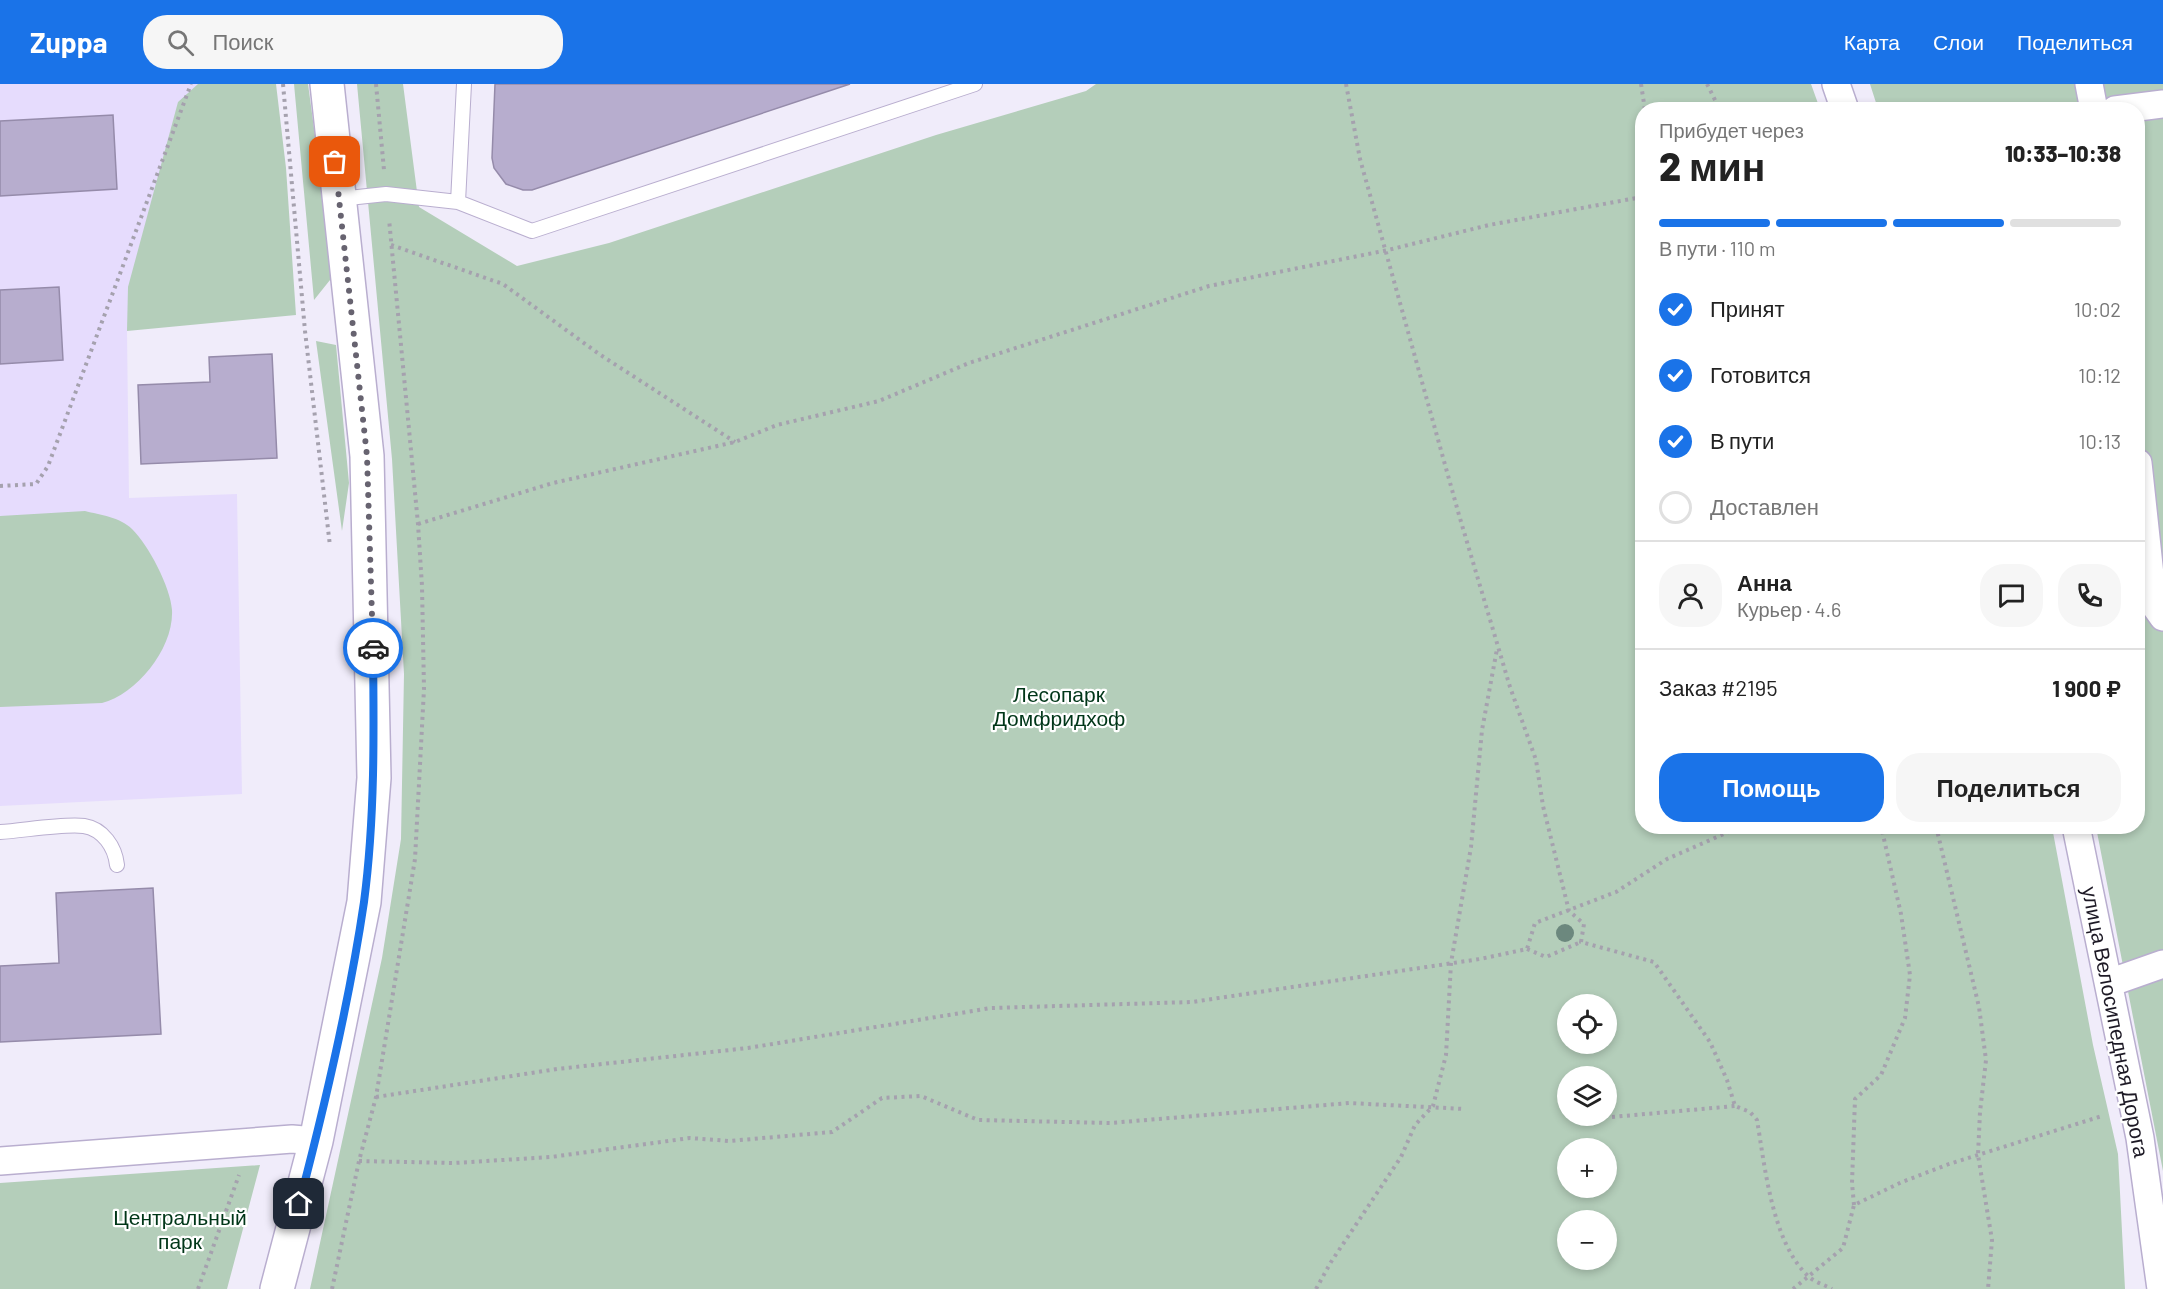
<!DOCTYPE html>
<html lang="ru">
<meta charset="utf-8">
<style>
:root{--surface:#fff;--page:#f6f6f6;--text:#222;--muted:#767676;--line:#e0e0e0;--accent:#1a73e8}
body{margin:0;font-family:Barlow,sans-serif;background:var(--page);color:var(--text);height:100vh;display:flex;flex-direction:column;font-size:22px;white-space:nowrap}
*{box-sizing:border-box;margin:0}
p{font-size:20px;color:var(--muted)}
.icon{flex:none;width:33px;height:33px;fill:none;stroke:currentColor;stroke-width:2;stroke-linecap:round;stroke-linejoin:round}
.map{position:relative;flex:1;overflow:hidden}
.panel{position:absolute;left:1635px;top:18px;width:510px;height:732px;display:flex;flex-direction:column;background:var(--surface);border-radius:24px;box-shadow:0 3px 9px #0003}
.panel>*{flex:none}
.controls{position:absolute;left:1557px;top:910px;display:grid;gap:12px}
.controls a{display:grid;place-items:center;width:60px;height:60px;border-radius:50%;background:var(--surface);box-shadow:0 3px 9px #0003;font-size:30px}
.pin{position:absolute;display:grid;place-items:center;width:51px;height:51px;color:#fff;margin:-26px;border-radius:12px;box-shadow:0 3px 9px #0006}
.courier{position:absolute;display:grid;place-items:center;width:60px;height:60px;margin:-30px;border:4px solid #1a73e8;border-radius:50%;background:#fff;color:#222;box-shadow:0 2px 8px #0007}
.head em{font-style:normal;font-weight:800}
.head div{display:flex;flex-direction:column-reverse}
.head{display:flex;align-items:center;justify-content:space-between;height:102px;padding:0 24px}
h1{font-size:39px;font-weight:800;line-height:45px}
.bar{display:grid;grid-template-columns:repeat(4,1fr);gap:9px 6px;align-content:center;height:72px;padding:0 24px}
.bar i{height:8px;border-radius:4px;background:var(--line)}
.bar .selected{background:var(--accent)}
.bar p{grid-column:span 4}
.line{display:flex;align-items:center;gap:15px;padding:0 24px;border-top:2px solid var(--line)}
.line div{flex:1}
.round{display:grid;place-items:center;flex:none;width:63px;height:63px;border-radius:24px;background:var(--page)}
ol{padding:0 24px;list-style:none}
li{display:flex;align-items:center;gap:18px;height:66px}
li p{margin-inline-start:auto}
li .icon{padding:6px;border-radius:50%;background:var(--accent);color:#fff;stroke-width:4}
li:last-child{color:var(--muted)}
li i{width:33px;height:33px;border:3px solid var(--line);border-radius:50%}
.action{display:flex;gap:12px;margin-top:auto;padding:12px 24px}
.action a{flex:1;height:69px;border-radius:24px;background:var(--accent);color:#fff;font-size:24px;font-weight:800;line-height:69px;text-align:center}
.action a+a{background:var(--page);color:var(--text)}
header{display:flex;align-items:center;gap:36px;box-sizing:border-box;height:84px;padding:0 30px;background:var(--accent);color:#fff}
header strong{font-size:28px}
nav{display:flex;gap:33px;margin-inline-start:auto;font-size:21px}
.search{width:420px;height:54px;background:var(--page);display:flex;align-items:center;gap:15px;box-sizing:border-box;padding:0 21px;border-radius:24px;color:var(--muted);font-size:22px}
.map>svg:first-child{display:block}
.built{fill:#e6dcfd}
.green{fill:#b4ceba;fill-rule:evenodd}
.building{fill:#b7adce;stroke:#958baa;stroke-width:1.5}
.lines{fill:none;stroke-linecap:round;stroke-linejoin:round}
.service-casing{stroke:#b9aecf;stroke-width:16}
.minor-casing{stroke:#b9aecf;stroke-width:30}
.primary-casing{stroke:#b9aecf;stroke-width:36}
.path{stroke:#a5a1ae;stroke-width:4;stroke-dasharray:3 4.5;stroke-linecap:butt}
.service{stroke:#fff;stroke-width:14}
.minor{stroke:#fff;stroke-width:27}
.primary{stroke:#fff;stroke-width:33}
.tree{fill:#6c887e}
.done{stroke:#676370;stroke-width:6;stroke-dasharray:0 10.8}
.route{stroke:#1a73e8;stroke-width:8}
.labels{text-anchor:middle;stroke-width:4.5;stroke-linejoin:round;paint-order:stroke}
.park-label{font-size:21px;fill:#003618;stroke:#fff}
.street-label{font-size:21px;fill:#1d1925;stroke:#fff}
</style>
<header>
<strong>Zuppa</strong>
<div class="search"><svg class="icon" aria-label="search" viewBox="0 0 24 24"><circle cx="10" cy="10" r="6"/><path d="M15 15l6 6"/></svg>Поиск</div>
<nav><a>Карта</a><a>Слои</a><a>Поделиться</a></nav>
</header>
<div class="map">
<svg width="2163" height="1205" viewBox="0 0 2163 1205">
<rect width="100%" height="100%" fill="#f0ecfa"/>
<path class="built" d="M 0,0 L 268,0 L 127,247 L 129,414 L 237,410 L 242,710 L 0,722 Z"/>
<path class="green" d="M 198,0 L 276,0 L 286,84 L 296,231 L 127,247 L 128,203 L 178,18 Z
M 294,0 L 308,0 L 334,191 L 314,216 Z
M 357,0 L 403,0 L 419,123 L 517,182 L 609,159 L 936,51 L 1086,7 L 1096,0 L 1811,0 L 1820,25 L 1642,26 L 1642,742 L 2052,743 L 2093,961 L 2118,1070 L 2125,1205 L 310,1205 L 382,874 L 401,755 L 404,590 L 392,375 ZM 1568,921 L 1606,921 L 1606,960 L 1568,960 ZM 1568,993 L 1606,993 L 1606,1032 L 1568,1032 ZM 1568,1065 L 1606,1065 L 1606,1104 L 1568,1104 ZM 1568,1137 L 1606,1137 L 1606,1176 L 1568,1176 Z
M 1870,0 L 2163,0 L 2163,1087 L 2096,743 L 2138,742 L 2138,26 L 1878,25 Z
M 316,257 L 336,261 L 349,399 L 342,447 Z
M 85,427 C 100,431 120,433 132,445 C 148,460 171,504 172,526 C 174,564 137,610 102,619 L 0,623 L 0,432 Z
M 260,1081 L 227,1205 L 0,1205 L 0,1099 Z"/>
<path class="building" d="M 495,0 L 850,0 L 532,106 L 523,106 L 506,100 L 494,84 L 492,74 Z
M 113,31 L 117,105 L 0,112 L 0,37 Z
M 59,203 L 63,276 L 0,280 L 0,206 Z
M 272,270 L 277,374 L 141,380 L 138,301 L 210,298 L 209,273 Z
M 153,804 L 161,950 L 0,958 L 0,882 L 59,879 L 56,809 Z"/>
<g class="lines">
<defs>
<path id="service" d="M 339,115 L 386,110 L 458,118 L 532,147 L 975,0
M 458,118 L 464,0
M 0,748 C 21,747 65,739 84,742 C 103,745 115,763 117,781"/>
<path id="minor" d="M 1836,0 L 1845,26
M 2089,0 L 2094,26
M 2115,26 L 2163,20
M 2138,379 L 2153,519 L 2163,533
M 2076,742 L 2140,1054 L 2161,1205
M 2109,899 L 2163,880
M 0,1077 L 292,1055 L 316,1057"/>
<path id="primary" d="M 277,1205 L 316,1057 L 364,818 L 374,694 L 367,372 L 327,0"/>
</defs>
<use href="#service" class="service-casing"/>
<use href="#minor" class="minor-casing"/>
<use href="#primary" class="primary-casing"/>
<path class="path" d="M 283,0 L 305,247 L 330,462
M 376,0 L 384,86
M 1346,0 L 1360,75 L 1459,431 L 1510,603 L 1536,676 L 1543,722 L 1569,827 L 1584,840 L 1581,858 L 1654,878 L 1710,958 L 1727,996 L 1735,1022 L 1750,1028 L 1757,1036 C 1765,1083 1772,1158 1808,1192 C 1814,1198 1825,1201 1832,1205
M 1641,0 L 1645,26
M 1707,0 L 1720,26
M 391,161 L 503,200 L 599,270 L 735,358
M 0,402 L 36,400 L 48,382 L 191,0
M 418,440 L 553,399 L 735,358 L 777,341 L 879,317 L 969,279 L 1209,202 L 1388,166 L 1489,141 L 1642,113
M 1936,742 L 1979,923 L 1986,976 L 1980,1028 L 1978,1071 L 1992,1156 L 1988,1205
M 1527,865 L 1546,873 L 1581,858
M 376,1013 L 557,985 L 748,964 L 991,924 L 1192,918 L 1480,875 L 1527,865 L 1535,839 L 1616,808 L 1667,775 L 1742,742
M 1612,1033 L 1735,1022
M 359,1077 L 454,1079 L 551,1073 L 690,1054 L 729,1057 L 832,1048 L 882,1014 L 921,1012 L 978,1036 L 1111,1039 L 1349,1019 L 1465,1025
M 1854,1121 L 1852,1099 L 1855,1015 L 1881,991 L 1905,934 L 1910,891 L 1901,830 L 1881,742
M 198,1205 L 239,1091
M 332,1205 L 359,1077 L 376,1013 L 415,775 L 424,605 L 422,502 L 418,440 L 389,135
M 1316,1205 L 1331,1178 L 1401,1073 L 1415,1041 L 1433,1022 L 1446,971 L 1451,879 L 1471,763 L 1482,646 L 1497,565
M 1793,1205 L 1843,1164 L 1854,1121 L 1902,1098 L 1949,1080 L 2102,1032"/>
<use href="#service" class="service"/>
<use href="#minor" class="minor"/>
<use href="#primary" class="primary"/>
</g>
<circle class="tree" cx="1565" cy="849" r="9"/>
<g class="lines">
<path class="done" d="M 335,78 L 367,372 L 373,564"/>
<path class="route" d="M 299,1120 C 325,1021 349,920 364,818 C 375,734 374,648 373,564"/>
</g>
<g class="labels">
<g class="park-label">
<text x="1059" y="618">Лесопарк<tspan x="1059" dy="24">Домфридхоф</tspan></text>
<text x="180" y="1141">Центральный<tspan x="180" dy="24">парк</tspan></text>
</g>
<g class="street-label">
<text transform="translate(2115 938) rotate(79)" y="7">улица Велосипедная Дорога</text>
</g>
</g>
</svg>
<div class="controls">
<a><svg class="icon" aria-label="locate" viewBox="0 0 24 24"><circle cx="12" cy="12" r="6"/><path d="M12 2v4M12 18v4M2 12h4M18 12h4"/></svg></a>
<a><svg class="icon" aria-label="layers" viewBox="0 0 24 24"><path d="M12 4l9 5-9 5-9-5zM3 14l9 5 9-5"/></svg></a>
<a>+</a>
<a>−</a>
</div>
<div class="pin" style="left:335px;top:78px;background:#ea580c"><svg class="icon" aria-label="bag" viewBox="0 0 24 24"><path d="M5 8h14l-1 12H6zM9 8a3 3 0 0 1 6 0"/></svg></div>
<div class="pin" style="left:299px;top:1120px;background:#1f2937"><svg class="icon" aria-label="home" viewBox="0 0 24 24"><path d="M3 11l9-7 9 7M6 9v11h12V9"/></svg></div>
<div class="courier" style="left:373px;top:564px"><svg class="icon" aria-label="car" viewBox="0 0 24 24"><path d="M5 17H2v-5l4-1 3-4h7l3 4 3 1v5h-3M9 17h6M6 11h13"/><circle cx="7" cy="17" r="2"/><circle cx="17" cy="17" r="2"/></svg></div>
<section class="panel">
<div class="head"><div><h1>2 мин</h1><p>Прибудет через</p></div><em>10:33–10:38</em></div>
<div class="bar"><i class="selected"></i><i class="selected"></i><i class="selected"></i><i></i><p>В пути · 110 m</p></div>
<ol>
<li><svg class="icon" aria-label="check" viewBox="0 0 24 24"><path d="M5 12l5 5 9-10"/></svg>Принят<p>10:02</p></li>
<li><svg class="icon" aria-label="check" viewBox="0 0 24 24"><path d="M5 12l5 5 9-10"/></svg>Готовится<p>10:12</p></li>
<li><svg class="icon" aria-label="check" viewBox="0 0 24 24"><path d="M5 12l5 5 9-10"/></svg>В пути<p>10:13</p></li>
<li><i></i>Доставлен</li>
</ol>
<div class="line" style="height:108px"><a class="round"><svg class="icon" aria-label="person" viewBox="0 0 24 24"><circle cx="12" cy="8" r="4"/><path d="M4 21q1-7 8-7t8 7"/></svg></a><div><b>Анна</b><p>Курьер · 4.6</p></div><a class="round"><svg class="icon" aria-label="chat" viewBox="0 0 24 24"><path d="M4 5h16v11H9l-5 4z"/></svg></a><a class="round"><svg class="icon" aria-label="phone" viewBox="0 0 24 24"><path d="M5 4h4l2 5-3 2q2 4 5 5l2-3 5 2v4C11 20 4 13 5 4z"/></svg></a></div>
<div class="line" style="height:78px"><div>Заказ #2195</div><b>1 900 ₽</b></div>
<div class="action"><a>Помощь</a><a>Поделиться</a></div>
</section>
</div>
